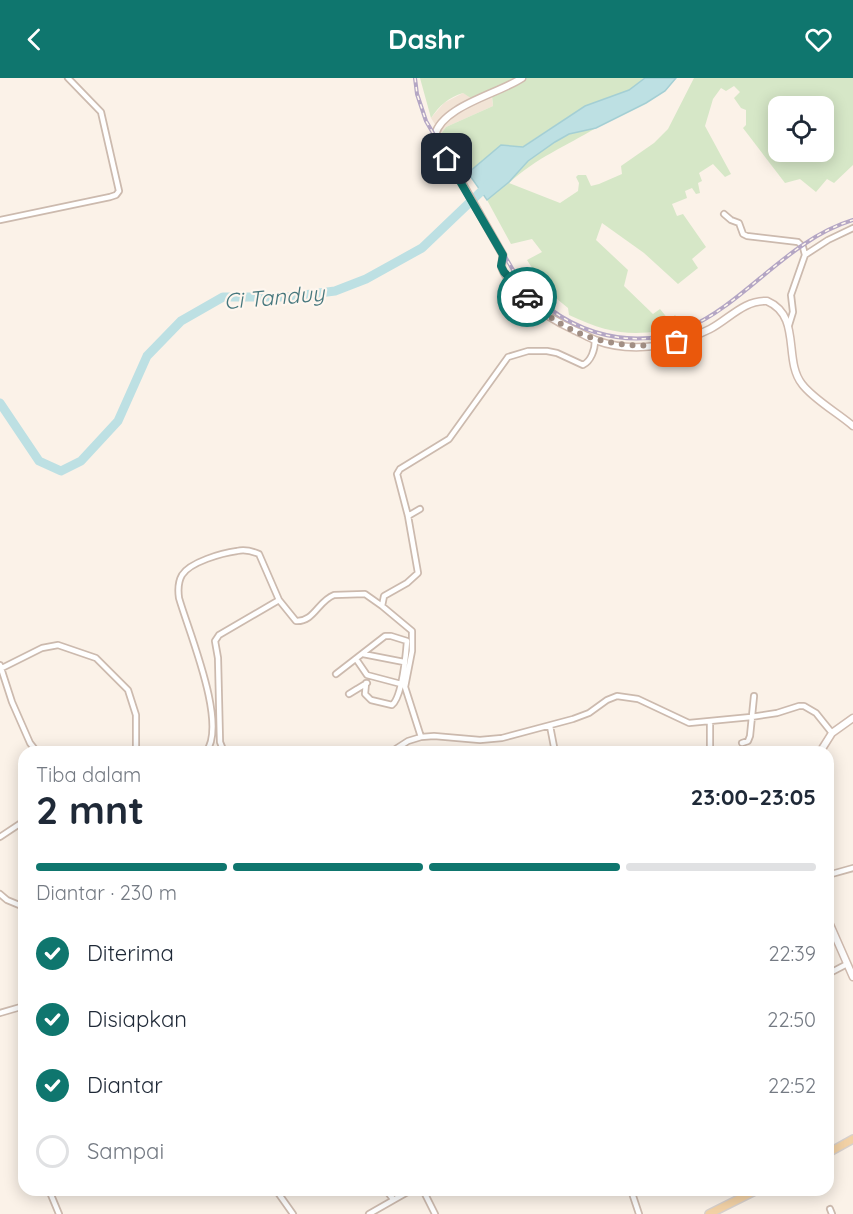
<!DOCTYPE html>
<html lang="id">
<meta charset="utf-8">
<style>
:root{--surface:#fff;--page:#f6f6f7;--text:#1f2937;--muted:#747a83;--line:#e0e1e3;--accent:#0f766e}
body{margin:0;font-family:Quicksand,sans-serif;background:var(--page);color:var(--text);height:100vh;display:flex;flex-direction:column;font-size:22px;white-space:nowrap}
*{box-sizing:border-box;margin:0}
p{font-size:20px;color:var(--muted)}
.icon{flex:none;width:33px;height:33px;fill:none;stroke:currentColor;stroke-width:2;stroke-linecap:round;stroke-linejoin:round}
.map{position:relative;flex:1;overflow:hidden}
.panel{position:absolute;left:18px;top:668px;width:816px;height:450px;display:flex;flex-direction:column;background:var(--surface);border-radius:18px;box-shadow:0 3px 15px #0003}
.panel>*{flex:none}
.tools{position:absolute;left:768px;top:18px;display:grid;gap:12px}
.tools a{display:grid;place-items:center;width:66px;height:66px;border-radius:12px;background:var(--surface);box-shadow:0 3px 15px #0003;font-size:30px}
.pin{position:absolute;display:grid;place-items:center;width:51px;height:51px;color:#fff;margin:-26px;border-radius:12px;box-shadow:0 3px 9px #0006}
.courier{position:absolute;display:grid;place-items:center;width:60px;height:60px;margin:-30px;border:4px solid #0f766e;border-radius:50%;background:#fff;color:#222;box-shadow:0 2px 8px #0007}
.headline em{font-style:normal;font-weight:700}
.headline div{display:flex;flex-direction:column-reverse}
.headline{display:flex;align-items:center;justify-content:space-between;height:102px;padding:0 18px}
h1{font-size:39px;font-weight:700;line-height:45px}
.bar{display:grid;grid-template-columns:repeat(4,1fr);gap:9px 6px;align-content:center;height:72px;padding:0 18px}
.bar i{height:8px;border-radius:4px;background:var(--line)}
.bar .on{background:var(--accent)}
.bar p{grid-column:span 4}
ol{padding:0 18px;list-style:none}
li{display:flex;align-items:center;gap:18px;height:66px}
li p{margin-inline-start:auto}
li .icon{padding:6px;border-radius:50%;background:var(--accent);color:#fff;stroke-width:4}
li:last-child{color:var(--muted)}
li i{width:33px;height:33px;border:3px solid var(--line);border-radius:50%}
header{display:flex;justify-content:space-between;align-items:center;height:78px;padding:0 18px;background:var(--accent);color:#fff;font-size:27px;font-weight:700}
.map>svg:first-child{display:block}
.residential{fill:#f2e4d6}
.green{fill:#d6e7c7;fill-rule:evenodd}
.water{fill:#bde0e3;stroke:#a4cfd4;stroke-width:1.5}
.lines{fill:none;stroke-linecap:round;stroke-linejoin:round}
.river{stroke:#bde0e3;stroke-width:9}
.street-casing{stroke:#ccbaae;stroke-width:8}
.secondary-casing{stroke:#d0bbaf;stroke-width:9}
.primary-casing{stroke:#d8d1cd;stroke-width:10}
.street{stroke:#fff;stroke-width:4.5}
.secondary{stroke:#fff;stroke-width:6}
.primary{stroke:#f3d2a6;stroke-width:7}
.rail-casing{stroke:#b4a6c4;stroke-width:4}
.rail{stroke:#fef6ee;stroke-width:1.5;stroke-dasharray:4.5;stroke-linecap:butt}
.done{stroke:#a28f84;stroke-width:6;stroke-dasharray:0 10.8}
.route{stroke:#0f766e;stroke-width:8}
.labels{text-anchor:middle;stroke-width:4.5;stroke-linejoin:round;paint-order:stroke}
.water-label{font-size:22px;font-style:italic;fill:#46777d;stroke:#fef6ee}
</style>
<header><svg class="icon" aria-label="back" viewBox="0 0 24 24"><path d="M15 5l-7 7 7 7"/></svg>Dashr<svg class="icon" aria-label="heart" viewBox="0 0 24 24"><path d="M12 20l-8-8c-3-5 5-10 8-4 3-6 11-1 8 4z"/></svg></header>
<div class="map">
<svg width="853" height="1136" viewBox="0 0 853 1136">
<rect width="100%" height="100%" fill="#fbf2e8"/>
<path class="residential" d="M 463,15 L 467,17 L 491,15 L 493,28 L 446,49 L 441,56 L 431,40 L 444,25 Z"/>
<path class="green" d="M 420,0 L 518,0 L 474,22 L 463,15 C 449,19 439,28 431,40 Z
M 526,0 L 645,0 L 629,12 L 585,28 L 522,69 L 501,67 L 468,95 L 441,56 L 446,49 L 493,28 L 492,18 L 510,10 Z
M 694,0 L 853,0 L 853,87 L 834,105 L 827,101 L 816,114 L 800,101 L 785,105 L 743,50 L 746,47 L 746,32 L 741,30 L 734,20 L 740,14 L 734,8 L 726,13 L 721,10 L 713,21 L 705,48 L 731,96 L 725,99 L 713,86 L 699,95 L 702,103 L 698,105 L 700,115 L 696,116 L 692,110 L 685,113 L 687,120 L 672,126 L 677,138 L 683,136 L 706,169 L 692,181 L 698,190 L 678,206 L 644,175 L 602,145 L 596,162 L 628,192 L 624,208 L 653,236 L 660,231 L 669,242 L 675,237 L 685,248 C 638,259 613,258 569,237 L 568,230 L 546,212 L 527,182 L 542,174 L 532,161 L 511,166 L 487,122 L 509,104 L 528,83 L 555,64 L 569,56 L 596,50 C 566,68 536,80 509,105 L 560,125 L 578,113 L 579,105 L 576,99 L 578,97 L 586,97 L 591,108 L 599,106 L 622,96 L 621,88 L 654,65 L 668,51 ZM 778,28 L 824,28 L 824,74 L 778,74 Z"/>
<path class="water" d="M 645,0 L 676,0 L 665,13 L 646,25 L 596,50 L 569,56 L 555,64 L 528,83 L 509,104 L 487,122 L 468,95 L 501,67 L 523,69 L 585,28 L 629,12 Z"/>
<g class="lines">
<path class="river" d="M 0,325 L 39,383 L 61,393 L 81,383 L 118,343 L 147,278 L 181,243 L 223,219 L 288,219 L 335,213 L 366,201 L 422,170 L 490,105"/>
<defs>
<path id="street" d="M 724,136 L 731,142 L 739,145 L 743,156 L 747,158 L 798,164 L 803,169 L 805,177
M 0,142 L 110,119 L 116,117 L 119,113 L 101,34 L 68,0
M 789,247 L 793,234 L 791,217 L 805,177 L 828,162 L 853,150
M 408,438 L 420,431
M 363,576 L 404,584
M 356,581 L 367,597 L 401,606
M 0,587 L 12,624 L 30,665 L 37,674
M 2,590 L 42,570 L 58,567 L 96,580 L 128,612 L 136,637 L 136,674
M 336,596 L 385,558 L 391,558 L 407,563 C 406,576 402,619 392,627 L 371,622 L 365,616 L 366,605
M 357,611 L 349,616 L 367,605
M 710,645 L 710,674
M 550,648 L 555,674
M 421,659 L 405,609 L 412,573 L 412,553 L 382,528 L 384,518 L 407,505 L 418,495 L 408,438 L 397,396 L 400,391 L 449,361 L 508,279 L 528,273 L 547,273 L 557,275 L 583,287 C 591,283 595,272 595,262
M 742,665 L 748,663 L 750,658 L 754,618
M 206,674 C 228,646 188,552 179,520 C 178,513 178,504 182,497 C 190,484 222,475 237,473 C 244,471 252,473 259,476 L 279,522 L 296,543 C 314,544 318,523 334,517 L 365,516 L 382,528
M 224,674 L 220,664 L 218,580 L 215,563 L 219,557 L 279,522
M 391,674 L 408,663 L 421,659 L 434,658 L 480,662 L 502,660 L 573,641 L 589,635 L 607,622 L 617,618 L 638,621 L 689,645 L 751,639 L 777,635 L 799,628 L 804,628 L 816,635 L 832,655
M 0,759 L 24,743
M 828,797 L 853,790
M 0,816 L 7,822 L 24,829
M 828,896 L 847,886
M 0,935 L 24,928
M 49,1112 L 59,1136
M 276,1112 L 293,1136
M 386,1112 L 393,1121
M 423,1112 L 435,1136
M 631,1112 L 639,1136
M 830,1131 L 832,1136
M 369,1136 L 411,1112"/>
<path id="secondary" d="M 522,0 C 498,16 442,28 435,57 L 503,177 C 503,181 501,186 502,190 C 506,203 523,215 532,225 C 544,237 559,245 574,252 C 581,255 588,259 595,262 C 632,276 677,268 710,251 C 729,241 744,222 767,223 C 802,238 783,282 802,306 C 813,321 838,335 853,348
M 820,674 L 832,655 L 853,640
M 828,842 L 853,899"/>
<path id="primary" d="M 828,1075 L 853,1061
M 709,1136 L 757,1112"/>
</defs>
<use href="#street" class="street-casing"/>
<use href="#secondary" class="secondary-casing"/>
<use href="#primary" class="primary-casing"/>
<use href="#street" class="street"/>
<use href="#secondary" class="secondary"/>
<use href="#primary" class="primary"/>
<defs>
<path id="rail" d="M 415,0 L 417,16 L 426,43 L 513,192 C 534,222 560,243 595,254 C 713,290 758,171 853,142"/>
</defs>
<use href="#rail" class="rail-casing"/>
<use href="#rail" class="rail"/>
</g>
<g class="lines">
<path class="done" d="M 527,219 C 566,260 622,275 677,264"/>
<path class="route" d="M 447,81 L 503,177 L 501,188 L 504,194 L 527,219"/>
</g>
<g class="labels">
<g class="water-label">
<text transform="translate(274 219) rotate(-5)" y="8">Ci Tanduy</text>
</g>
</g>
</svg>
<div class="tools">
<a><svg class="icon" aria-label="locate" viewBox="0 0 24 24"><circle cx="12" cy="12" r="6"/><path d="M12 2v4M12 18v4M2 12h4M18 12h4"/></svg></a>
</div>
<div class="pin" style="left:677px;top:264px;background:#ea580c"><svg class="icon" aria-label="bag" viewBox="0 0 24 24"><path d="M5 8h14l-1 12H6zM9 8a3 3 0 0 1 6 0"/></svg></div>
<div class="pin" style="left:447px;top:81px;background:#1f2937"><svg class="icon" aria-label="home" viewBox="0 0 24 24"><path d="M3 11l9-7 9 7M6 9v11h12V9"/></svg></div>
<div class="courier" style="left:527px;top:219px"><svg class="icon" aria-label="car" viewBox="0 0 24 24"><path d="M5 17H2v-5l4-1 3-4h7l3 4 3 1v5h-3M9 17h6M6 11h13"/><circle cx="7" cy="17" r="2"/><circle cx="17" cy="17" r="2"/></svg></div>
<section class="panel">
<div class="headline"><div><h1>2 mnt</h1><p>Tiba dalam</p></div><em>23:00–23:05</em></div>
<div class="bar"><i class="on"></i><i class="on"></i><i class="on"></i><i></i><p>Diantar · 230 m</p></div>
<ol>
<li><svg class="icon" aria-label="check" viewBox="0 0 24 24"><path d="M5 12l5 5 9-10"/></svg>Diterima<p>22:39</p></li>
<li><svg class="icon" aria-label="check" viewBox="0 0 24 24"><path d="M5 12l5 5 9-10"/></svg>Disiapkan<p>22:50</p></li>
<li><svg class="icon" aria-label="check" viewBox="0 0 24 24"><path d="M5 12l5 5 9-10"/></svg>Diantar<p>22:52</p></li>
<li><i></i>Sampai</li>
</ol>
</section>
</div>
